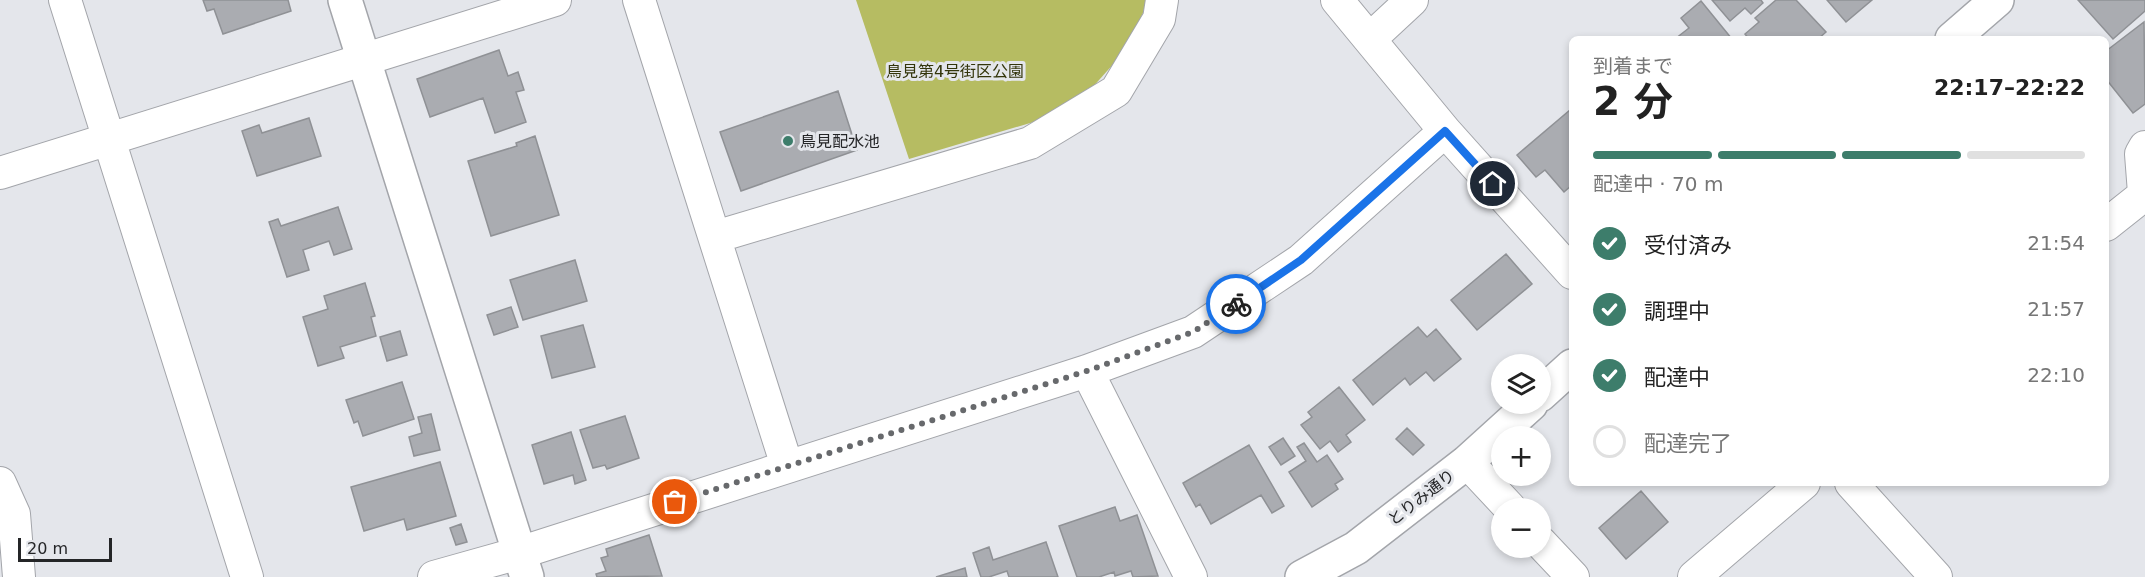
<!DOCTYPE html>
<html lang="ja">
<meta charset="utf-8">
<style>
:root{--surface:#fff;--page:#f6f6f6;--text:#222;--muted:#767676;--line:#e0e0e0;--accent:#3d7d6b}
body{margin:0;font-family:"DejaVu Sans","Noto Sans JP",sans-serif;background:var(--page);color:var(--text);height:100vh;display:flex;flex-direction:column;font-size:22px;white-space:nowrap}
*{box-sizing:border-box;margin:0}
p{font-size:20px;color:var(--muted)}
.icon{flex:none;width:33px;height:33px;fill:none;stroke:currentColor;stroke-width:2;stroke-linecap:round;stroke-linejoin:round}
.map{position:relative;flex:1;overflow:hidden}
.drawer{position:absolute;left:1569px;top:36px;width:540px;height:450px;display:flex;flex-direction:column;background:var(--surface);border-radius:9px;box-shadow:0 3px 9px #0003}
.drawer>*{flex:none}
.buttons{position:absolute;left:1491px;top:354px;display:grid;gap:12px}
.buttons a{display:grid;place-items:center;width:60px;height:60px;border-radius:50%;background:var(--surface);box-shadow:0 3px 9px #0003;font-size:30px}
.scale{position:absolute;left:18px;bottom:15px;width:94px;box-sizing:border-box;padding-left:6px;border:3px solid #242527;border-top:0;font-size:16px;line-height:21px;white-space:nowrap;color:#242527;-webkit-text-stroke:4px #e4e6eb;paint-order:stroke}
.pin{position:absolute;display:grid;place-items:center;width:51px;height:51px;color:#fff;margin:-26px;border:3px solid #fff;border-radius:50%;box-shadow:0 2px 6px #0007}
.courier{position:absolute;display:grid;place-items:center;width:60px;height:60px;margin:-30px;border:4px solid #1a73e8;border-radius:50%;background:#fff;color:#222;box-shadow:0 2px 8px #0007}
.head em{font-style:normal;font-weight:700}
.head div{display:flex;flex-direction:column-reverse}
.head{display:flex;align-items:center;justify-content:space-between;height:102px;padding:0 24px}
h1{font-size:39px;font-weight:700;line-height:45px}
.bar{display:grid;grid-template-columns:repeat(4,1fr);gap:9px 6px;align-content:center;height:72px;padding:0 24px}
.bar i{height:8px;border-radius:4px;background:var(--line)}
.bar .on{background:var(--accent)}
.bar p{grid-column:span 4}
ol{padding:0 24px;list-style:none}
li{display:flex;align-items:center;gap:18px;height:66px}
li p{margin-inline-start:auto}
li .icon{padding:6px;border-radius:50%;background:var(--accent);color:#fff;stroke-width:4}
li:last-child{color:var(--muted)}
li i{width:33px;height:33px;border:3px solid var(--line);border-radius:50%}
.map>svg:first-child{display:block}
.green{fill:#b6bc62}
.building{fill:#aaacb1;stroke:#8f9195;stroke-width:1.5}
.lines{fill:none;stroke-linecap:round;stroke-linejoin:round}
.street-casing{stroke:#a3a5aa;stroke-width:34}
.secondary-casing{stroke:#a3a5aa;stroke-width:36}
.street{stroke:#fff;stroke-width:32}
.secondary{stroke:#fff;stroke-width:33}
.done{stroke:#67696c;stroke-width:6;stroke-dasharray:0 10.8}
.route{stroke:#1a73e8;stroke-width:8}
.poi-dot{fill:#3d7d6b;stroke:#e4e6eb;stroke-width:2}
.labels{text-anchor:middle;stroke-width:6;stroke-linejoin:round;paint-order:stroke}
.park-label{font-size:16px;fill:#33350b;stroke:#e4e6eb}
.poi-label{font-size:16px;fill:#242527;stroke:#e4e6eb;text-anchor:start}
.street-label{font-size:16px;fill:#242527;stroke:#e4e6eb}
</style>
<div class="map">
<svg width="2145" height="577" viewBox="0 0 2145 577">
<rect width="100%" height="100%" fill="#e4e6eb"/>
<path class="green" d="M 856,0 L 1146,0 L 1143,13 L 1125,51 L 1091,89 L 1047,118 L 909,159 Z"/>
<path class="building" d="M 203,0 L 288,0 L 291,11 L 223,34 L 214,9 L 207,11 Z
M 1712,0 L 1761,0 L 1763,3 L 1751,14 L 1745,8 L 1730,21 Z
M 1776,0 L 1796,0 L 1826,32 L 1818,39 L 1749,39 L 1745,34 L 1759,22 L 1755,18 Z
M 1827,0 L 1872,0 L 1846,22 Z
M 2078,0 L 2145,0 L 2145,11 L 2113,39 Z
M 1701,1 L 1732,39 L 1675,39 L 1689,28 L 1681,18 Z
M 2144,22 L 2145,104 L 2133,113 L 2106,79 L 2106,51 Z
M 499,50 L 508,76 L 518,72 L 524,90 L 516,92 L 526,122 L 495,133 L 483,98 L 430,117 L 417,79 Z
M 838,91 L 857,150 L 741,191 L 720,132 Z
M 1570,110 L 1572,112 L 1572,185 L 1564,192 L 1545,170 L 1536,177 L 1517,155 Z
M 309,118 L 321,156 L 257,176 L 242,131 L 259,125 L 262,133 Z
M 535,136 L 559,215 L 491,236 L 468,161 L 517,146 L 516,143 Z
M 338,207 L 352,249 L 334,255 L 329,241 L 303,250 L 309,270 L 287,277 L 269,222 L 278,219 L 281,226 Z
M 1506,254 L 1532,284 L 1477,330 L 1451,300 Z
M 575,260 L 587,301 L 523,320 L 510,280 Z
M 365,283 L 375,316 L 371,317 L 376,336 L 340,347 L 344,358 L 318,366 L 303,317 L 328,309 L 324,296 Z
M 511,307 L 518,327 L 494,335 L 487,315 Z
M 583,325 L 595,367 L 552,378 L 541,336 Z
M 1418,327 L 1427,337 L 1436,329 L 1461,359 L 1434,381 L 1426,372 L 1410,385 L 1405,378 L 1373,405 L 1353,380 Z
M 400,331 L 407,355 L 387,361 L 380,337 Z
M 402,382 L 414,419 L 363,436 L 358,421 L 354,423 L 346,400 Z
M 1339,387 L 1365,420 L 1346,435 L 1351,442 L 1338,452 L 1330,441 L 1320,449 L 1301,425 L 1312,417 L 1308,412 Z
M 431,414 L 440,450 L 414,456 L 409,437 L 422,433 L 418,417 Z
M 625,416 L 639,458 L 607,469 L 605,465 L 593,468 L 580,430 Z
M 1407,428 L 1424,445 L 1413,455 L 1396,439 Z
M 571,432 L 586,480 L 575,484 L 573,475 L 544,484 L 532,445 Z
M 1283,438 L 1295,456 L 1281,465 L 1269,447 Z
M 1304,443 L 1317,462 L 1327,455 L 1343,479 L 1335,484 L 1338,489 L 1312,507 L 1289,472 L 1306,461 L 1297,447 Z
M 1249,445 L 1284,506 L 1272,513 L 1261,495 L 1211,524 L 1200,504 L 1196,507 L 1183,483 Z
M 440,462 L 456,516 L 407,530 L 404,519 L 364,531 L 351,487 Z
M 1641,491 L 1668,522 L 1626,559 L 1599,528 Z
M 1115,507 L 1120,521 L 1137,515 L 1158,576 L 1133,577 L 1131,571 L 1115,576 L 1114,572 L 1099,577 L 1077,577 L 1059,526 Z
M 461,524 L 467,542 L 456,545 L 450,528 Z
M 649,535 L 662,576 L 597,577 L 596,574 L 606,571 L 601,558 L 608,556 L 606,549 Z
M 1046,542 L 1058,577 L 1009,577 L 1007,571 L 989,577 L 981,577 L 973,553 L 989,547 L 993,560 Z
M 965,568 L 967,577 L 936,577 Z"/>
<g class="lines">
<defs>
<path id="street" d="M 65,0 L 247,577
M 639,0 L 787,466
M 1337,0 L 1445,131 L 1572,273
M 1370,39 L 1412,0
M 0,173 L 555,0
M 2144,193 L 2141,154 L 2145,147
M 2106,225 L 2145,194
M 715,237 L 1030,143 L 1116,91 L 1159,19 L 1162,0
M 1087,371 L 1191,577
M 1467,462 L 1510,508
M 0,483 L 14,514 L 19,577
M 1851,483 L 1936,577
M 1540,542 L 1573,577
M 434,577 L 519,553 L 1087,371 L 1193,332 L 1301,260 L 1445,131
M 1694,577 L 1804,483"/>
<path id="secondary" d="M 345,0 L 527,577
M 1952,39 L 1997,0
M 1540,395 L 1572,366
M 1302,577 L 1356,548 L 1467,462 L 1531,404"/>
</defs>
<use href="#street" class="street-casing"/>
<use href="#secondary" class="secondary-casing"/>
<use href="#street" class="street"/>
<use href="#secondary" class="secondary"/>
</g>
<g class="lines">
<path class="done" d="M 675,502 L 1087,371 L 1193,332 L 1236,304"/>
<path class="route" d="M 1236,304 L 1301,260 L 1445,131 L 1493,184"/>
</g>
<circle class="poi-dot" cx="788" cy="141" r="6"/>
<g class="labels">
<g class="park-label">
<text x="955" y="77">鳥見第4号街区公園</text>
</g>
<g class="poi-label">
<text x="800" y="147">鳥見配水池</text>
</g>
<g class="street-label">
<text transform="translate(1421 497) rotate(-38)" y="6">とりみ通り</text>
</g>
</g>
</svg>
<div class="buttons">
<a><svg class="icon" aria-label="layers" viewBox="0 0 24 24"><path d="M12 4l9 5-9 5-9-5zM3 14l9 5 9-5"/></svg></a>
<a>+</a>
<a>−</a>
</div>
<div class="scale">20 m</div>
<div class="pin" style="left:675px;top:502px;background:#ea580c"><svg class="icon" aria-label="bag" viewBox="0 0 24 24"><path d="M5 8h14l-1 12H6zM9 8a3 3 0 0 1 6 0"/></svg></div>
<div class="pin" style="left:1493px;top:184px;background:#1f2937"><svg class="icon" aria-label="home" viewBox="0 0 24 24"><path d="M3 11l9-7 9 7M6 9v11h12V9"/></svg></div>
<div class="courier" style="left:1236px;top:304px"><svg class="icon" aria-label="bike" viewBox="0 0 24 24"><circle cx="6" cy="16" r="4"/><circle cx="18" cy="16" r="4"/><path d="M6 16l4-8h5l3 8M10 8l3 8H6M13 5h3"/></svg></div>
<section class="drawer">
<div class="head"><div><h1>2 分</h1><p>到着まで</p></div><em>22:17–22:22</em></div>
<div class="bar"><i class="on"></i><i class="on"></i><i class="on"></i><i></i><p>配達中 · 70 m</p></div>
<ol>
<li><svg class="icon" aria-label="check" viewBox="0 0 24 24"><path d="M5 12l5 5 9-10"/></svg>受付済み<p>21:54</p></li>
<li><svg class="icon" aria-label="check" viewBox="0 0 24 24"><path d="M5 12l5 5 9-10"/></svg>調理中<p>21:57</p></li>
<li><svg class="icon" aria-label="check" viewBox="0 0 24 24"><path d="M5 12l5 5 9-10"/></svg>配達中<p>22:10</p></li>
<li><i></i>配達完了</li>
</ol>
</section>
</div>
